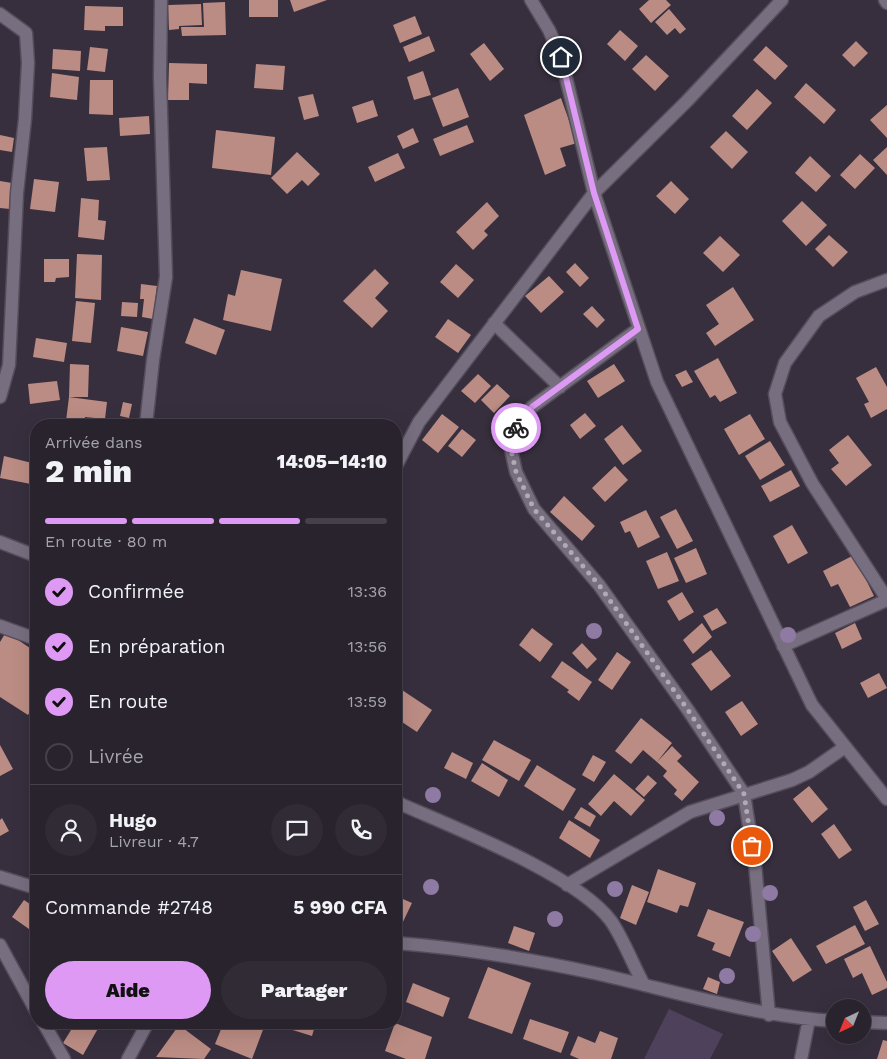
<!DOCTYPE html>
<html lang="fr">
<meta charset="utf-8">
<style>
:root{--surface:#29232e;--page:#312b36;--text:#f1f3f6;--muted:#a5a4aa;--line:#45404a;--accent:#dd99f3}
body{margin:0;font-family:"Work Sans",sans-serif;background:var(--page);color:var(--text);height:100vh;display:flex;flex-direction:column;font-size:19px;white-space:nowrap}
*{box-sizing:border-box;margin:0}
p{font-size:16px;color:var(--muted)}
.icon{flex:none;width:28px;height:28px;fill:none;stroke:currentColor;stroke-width:2;stroke-linecap:round;stroke-linejoin:round}
.map{position:relative;flex:1;overflow:hidden}
.drawer{position:absolute;left:30px;top:419px;width:372px;height:610px;display:flex;flex-direction:column;background:var(--surface);border-radius:20px;box-shadow:0 5px 20px #0002,0 0 0 1px var(--line)}
.drawer>*{flex:none}
.needle{width:32px;rotate:223deg}
.fabs{position:absolute;left:826px;top:999px;display:grid;gap:10px}
.fabs a{display:grid;place-items:center;width:45px;height:45px;border-radius:50%;background:var(--surface);box-shadow:0 5px 20px #0002,0 0 0 1px var(--line);font-size:25px}
.pin{position:absolute;display:grid;place-items:center;width:42px;height:42px;color:#fff;margin:-21px;border:2px solid #fff;border-radius:50%;box-shadow:0 1px 5px #0007}
.courier{position:absolute;display:grid;place-items:center;width:50px;height:50px;margin:-25px;border:4px solid #dd99f3;border-radius:50%;background:#fff;color:#222;box-shadow:0 1px 6px #0007}
.head em{font-style:normal;font-weight:800}
.head div{display:flex;flex-direction:column-reverse}
.head{display:flex;align-items:center;justify-content:space-between;height:85px;padding:0 15px}
h1{font-size:32px;font-weight:800;line-height:38px}
.bar{display:grid;grid-template-columns:repeat(4,1fr);gap:8px 5px;align-content:center;height:60px;padding:0 15px}
.bar i{height:6px;border-radius:4px;background:var(--line)}
.bar .on{background:var(--accent)}
.bar p{grid-column:span 4}
.line{display:flex;align-items:center;gap:12px;padding:0 15px;border-top:1px solid var(--line)}
.line div{flex:1}
.round{display:grid;place-items:center;flex:none;width:52px;height:52px;border-radius:26px;background:var(--page)}
ol{padding:0 15px;list-style:none}
li{display:flex;align-items:center;gap:15px;height:55px}
li p{margin-inline-start:auto}
li .icon{padding:5px;border-radius:50%;background:var(--accent);color:#111;stroke-width:4}
li:last-child{color:var(--muted)}
li i{width:28px;height:28px;border:2px solid var(--line);border-radius:50%}
.action{display:flex;gap:10px;margin-top:auto;padding:10px 15px}
.action a{flex:1;height:58px;border-radius:30px;background:var(--accent);color:#111;font-size:20px;font-weight:800;line-height:58px;text-align:center}
.action a+a{background:var(--page);color:var(--text)}
.map>svg:first-child{display:block}
.green{fill:#4e415b}
.building{fill:#bb8c84}
.lines{fill:none;stroke-linecap:round;stroke-linejoin:round}
.minor-casing{stroke:#554d5b;stroke-width:15}
.minor{stroke:#776e80;stroke-width:12}
.tree{fill:#8e7aa2}
.done{stroke:#b0a9b6;stroke-width:5;stroke-dasharray:0 9}
.route{stroke:#dd99f3;stroke-width:6}
</style>
<div class="map">
<svg width="887" height="1059" viewBox="0 0 887 1059">
<rect width="100%" height="100%" fill="#372f3e"/>
<path class="green" d="M 669,1009 L 723,1034 L 710,1059 L 644,1059 Z"/>
<path class="building" d="M 249,0 L 278,0 L 278,17 L 249,17 Z
M 290,0 L 327,0 L 294,12 Z
M 649,0 L 666,0 L 671,5 L 651,23 L 639,9 Z
M 225,2 L 226,35 L 182,36 L 181,27 L 204,27 L 203,3 Z
M 201,4 L 202,25 L 179,26 L 179,29 L 169,30 L 168,5 Z
M 85,6 L 123,7 L 123,26 L 105,26 L 105,31 L 84,30 Z
M 669,9 L 686,29 L 680,34 L 675,28 L 667,35 L 655,22 Z
M 415,16 L 422,34 L 400,43 L 393,25 Z
M 620,30 L 638,46 L 625,61 L 607,44 Z
M 429,36 L 435,51 L 409,62 L 403,47 Z
M 856,41 L 868,53 L 854,67 L 842,55 Z
M 484,43 L 504,69 L 490,81 L 470,54 Z
M 766,46 L 788,66 L 775,80 L 753,60 Z
M 90,47 L 108,49 L 105,72 L 87,70 Z
M 53,49 L 81,51 L 80,71 L 52,69 Z
M 646,55 L 669,76 L 655,91 L 632,69 Z
M 169,63 L 207,64 L 207,84 L 189,83 L 189,100 L 168,100 Z
M 256,64 L 285,66 L 283,90 L 254,88 Z
M 423,71 L 431,95 L 414,100 L 407,77 Z
M 52,73 L 79,77 L 77,100 L 50,97 Z
M 90,80 L 113,80 L 113,115 L 89,114 Z
M 806,83 L 836,110 L 824,124 L 794,97 Z
M 458,88 L 469,117 L 443,127 L 432,98 Z
M 757,89 L 772,103 L 747,130 L 732,116 Z
M 313,94 L 319,116 L 304,120 L 298,97 Z
M 561,98 L 577,143 L 560,148 L 566,166 L 545,175 L 524,115 Z
M 373,100 L 378,116 L 357,123 L 352,107 Z
M 887,105 L 887,138 L 870,120 Z
M 149,116 L 150,134 L 120,136 L 119,118 Z
M 467,125 L 474,142 L 440,156 L 433,139 Z
M 413,128 L 419,142 L 403,149 L 397,136 Z
M 216,130 L 275,137 L 271,175 L 212,168 Z
M 726,131 L 748,152 L 732,169 L 710,147 Z
M 0,135 L 14,138 L 12,152 L 0,150 Z
M 107,147 L 110,180 L 87,181 L 84,148 Z
M 887,147 L 887,175 L 873,160 Z
M 297,152 L 320,174 L 308,186 L 302,180 L 287,194 L 271,178 Z
M 398,153 L 405,168 L 375,182 L 368,167 Z
M 860,154 L 875,168 L 855,189 L 840,175 Z
M 810,156 L 831,176 L 816,192 L 795,173 Z
M 34,179 L 59,182 L 55,212 L 30,209 Z
M 0,181 L 12,183 L 10,209 L 0,208 Z
M 671,181 L 689,199 L 675,214 L 656,196 Z
M 81,198 L 99,200 L 98,220 L 106,221 L 104,240 L 78,237 Z
M 802,201 L 827,225 L 806,246 L 782,221 Z
M 487,202 L 499,216 L 484,231 L 488,235 L 473,250 L 456,232 Z
M 829,235 L 848,252 L 833,267 L 815,249 Z
M 720,236 L 740,255 L 723,272 L 703,253 Z
M 77,254 L 102,255 L 101,300 L 75,298 Z
M 44,259 L 69,259 L 69,277 L 56,278 L 55,282 L 44,282 Z
M 575,263 L 589,278 L 580,287 L 566,272 Z
M 456,264 L 474,280 L 458,298 L 440,282 Z
M 375,269 L 389,283 L 375,298 L 388,311 L 372,328 L 343,301 Z
M 241,270 L 282,279 L 271,331 L 223,320 L 228,294 L 235,296 Z
M 549,276 L 564,292 L 541,313 L 525,296 Z
M 141,284 L 157,286 L 153,319 L 142,317 L 144,299 L 140,299 Z
M 733,287 L 754,320 L 715,346 L 706,333 L 719,324 L 706,305 Z
M 76,301 L 95,303 L 91,343 L 72,341 Z
M 122,302 L 138,303 L 137,317 L 121,316 Z
M 592,306 L 605,320 L 597,328 L 583,314 Z
M 194,318 L 225,330 L 216,355 L 185,343 Z
M 448,319 L 471,335 L 458,353 L 435,337 Z
M 121,327 L 148,332 L 143,356 L 117,351 Z
M 36,338 L 67,343 L 64,362 L 33,357 Z
M 718,358 L 737,393 L 720,402 L 715,395 L 710,398 L 694,371 Z
M 70,364 L 89,365 L 88,397 L 69,397 Z
M 614,364 L 625,381 L 598,398 L 587,381 Z
M 876,367 L 887,387 L 887,409 L 871,418 L 864,404 L 869,402 L 856,378 Z
M 686,370 L 693,382 L 682,387 L 675,375 Z
M 478,374 L 491,386 L 475,403 L 461,391 Z
M 57,381 L 60,400 L 30,404 L 28,384 Z
M 497,384 L 510,396 L 494,413 L 481,400 Z
M 69,397 L 107,402 L 105,419 L 85,417 L 84,424 L 66,421 Z
M 123,402 L 132,404 L 129,418 L 120,416 Z
M 585,413 L 596,426 L 580,439 L 570,425 Z
M 442,414 L 459,427 L 438,453 L 422,440 Z
M 750,414 L 765,439 L 739,455 L 724,429 Z
M 622,425 L 642,451 L 623,465 L 604,439 Z
M 462,429 L 476,440 L 462,457 L 448,446 Z
M 848,435 L 872,465 L 846,486 L 831,469 L 839,463 L 829,450 Z
M 770,441 L 785,465 L 760,480 L 745,456 Z
M 4,456 L 36,464 L 36,485 L 0,478 Z
M 615,466 L 628,480 L 605,502 L 592,488 Z
M 791,470 L 800,486 L 770,502 L 761,486 Z
M 564,496 L 595,526 L 582,541 L 550,512 Z
M 676,509 L 693,541 L 677,549 L 660,517 Z
M 646,510 L 660,537 L 638,548 L 630,531 L 625,533 L 620,522 Z
M 792,525 L 808,553 L 788,564 L 773,536 Z
M 696,548 L 707,574 L 686,583 L 674,558 Z
M 667,552 L 679,581 L 658,589 L 646,561 Z
M 854,555 L 874,596 L 850,607 L 838,584 L 831,587 L 823,571 Z
M 682,592 L 694,612 L 679,621 L 667,601 Z
M 717,608 L 727,623 L 712,631 L 703,616 Z
M 702,623 L 712,637 L 693,654 L 683,640 Z
M 855,623 L 862,639 L 842,649 L 835,633 Z
M 532,628 L 553,644 L 540,662 L 519,645 Z
M 6,632 L 36,652 L 36,701 L 28,715 L 0,697 L 0,642 Z
M 582,643 L 597,659 L 587,669 L 572,653 Z
M 711,650 L 731,676 L 711,691 L 691,664 Z
M 617,652 L 631,662 L 612,690 L 598,680 Z
M 562,661 L 592,682 L 579,701 L 567,692 L 569,690 L 551,677 Z
M 879,673 L 887,688 L 868,698 L 860,683 Z
M 399,688 L 432,710 L 417,732 L 396,718 L 396,692 Z
M 742,701 L 758,724 L 741,736 L 725,712 Z
M 641,718 L 672,743 L 657,762 L 643,750 L 631,764 L 615,751 Z
M 494,740 L 531,760 L 519,781 L 482,760 Z
M 0,745 L 13,769 L 0,776 Z
M 672,746 L 682,756 L 677,761 L 699,782 L 682,801 L 674,794 L 677,790 L 663,776 L 667,771 L 657,762 Z
M 452,752 L 473,763 L 466,779 L 444,768 Z
M 593,755 L 606,762 L 594,782 L 582,775 Z
M 482,763 L 508,780 L 499,797 L 471,781 Z
M 537,765 L 576,789 L 563,811 L 524,786 Z
M 614,774 L 645,800 L 631,816 L 614,801 L 601,816 L 588,804 Z
M 648,775 L 657,783 L 644,797 L 635,789 Z
M 809,786 L 828,809 L 812,823 L 793,799 Z
M 581,807 L 596,816 L 590,827 L 574,818 Z
M 2,818 L 9,831 L 0,836 L 0,820 Z
M 569,820 L 600,840 L 590,858 L 559,838 Z
M 834,824 L 852,850 L 839,859 L 821,834 Z
M 658,869 L 696,883 L 688,907 L 680,905 L 677,913 L 647,902 Z
M 632,885 L 649,892 L 636,925 L 620,918 Z
M 396,896 L 412,903 L 401,926 L 396,924 Z
M 24,900 L 36,908 L 36,934 L 12,917 Z
M 866,900 L 879,924 L 865,931 L 853,907 Z
M 708,909 L 744,922 L 730,957 L 712,950 L 715,943 L 697,936 Z
M 855,925 L 865,944 L 826,964 L 816,946 Z
M 514,926 L 535,933 L 529,951 L 508,943 Z
M 791,938 L 812,970 L 793,982 L 772,951 Z
M 870,946 L 887,982 L 887,988 L 872,995 L 862,973 L 853,978 L 844,959 Z
M 488,967 L 531,983 L 512,1034 L 468,1018 Z
M 708,977 L 720,982 L 717,994 L 703,989 Z
M 413,983 L 450,998 L 443,1017 L 406,1002 Z
M 530,1019 L 569,1032 L 561,1053 L 523,1039 Z
M 76,1022 L 96,1022 L 100,1025 L 83,1055 L 63,1043 Z
M 224,1022 L 253,1022 L 264,1027 L 252,1059 L 215,1044 Z
M 267,1022 L 316,1022 L 312,1036 Z
M 395,1023 L 432,1037 L 425,1059 L 406,1059 L 385,1051 Z
M 179,1025 L 211,1049 L 204,1059 L 156,1057 Z
M 600,1031 L 618,1038 L 611,1059 L 579,1059 L 570,1055 L 578,1036 L 595,1043 Z
M 883,1040 L 887,1041 L 887,1059 L 877,1059 Z"/>
<g class="lines">
<defs>
<path id="minor" d="M 531,0 L 549,30 L 561,57 L 594,193 L 657,382 L 812,705 L 887,799
M 885,0 L 887,3
M 0,14 L 26,33 L 28,63 L 25,119 L 17,193 L 9,365 L 0,397
M 887,280 L 855,292 L 819,316 L 785,363 L 775,394 L 780,422 L 812,483 L 887,599
M 494,323 L 560,387
M 638,329 L 532,407 L 518,423 L 510,445 L 516,472 L 534,509 L 599,585 L 688,710 L 744,794 L 755,864 L 769,1015
M 146,425 L 153,360 L 166,277 L 160,77 L 161,0
M 396,466 L 419,422 L 594,193 L 687,101 L 782,0
M 0,542 L 36,556
M 0,626 L 36,639
M 783,646 L 887,600
M 396,802 C 452,827 576,874 611,921 C 624,940 633,965 644,985
M 0,877 L 36,888
M 567,885 L 690,812 L 792,780 L 809,772 L 845,747
M 396,943 C 463,948 529,959 594,973 C 675,991 752,1016 835,1021
M 0,945 L 36,1011
M 43,1022 L 64,1059
M 862,1022 L 887,1023
M 128,1059 L 148,1022
M 801,1059 L 809,1019"/>
</defs>
<use href="#minor" class="minor-casing"/>
<use href="#minor" class="minor"/>
</g>
<g class="tree">
<circle cx="594" cy="631" r="8"/>
<circle cx="788" cy="635" r="8"/>
<circle cx="433" cy="795" r="8"/>
<circle cx="717" cy="818" r="8"/>
<circle cx="431" cy="887" r="8"/>
<circle cx="615" cy="889" r="8"/>
<circle cx="770" cy="893" r="8"/>
<circle cx="555" cy="919" r="8"/>
<circle cx="753" cy="934" r="8"/>
<circle cx="727" cy="976" r="8"/>
</g>
<g class="lines">
<path class="done" d="M 516,428 L 510,445 L 516,472 L 534,509 L 599,585 L 688,710 L 744,794 L 752,846"/>
<path class="route" d="M 516,428 L 532,407 L 638,329 L 594,193 L 561,57"/>
</g>
</svg>
<div class="fabs">
<a><svg class="needle" viewBox="-14 -14 28 28"><path d="M0-13l5 13h-10z" fill="#e53935"/><path d="M0 13l5-13h-10z" fill="#a5a4aa"/></svg></a>
</div>
<div class="pin" style="left:752px;top:846px;background:#ea580c"><svg class="icon" aria-label="bag" viewBox="0 0 24 24"><path d="M5 8h14l-1 12H6zM9 8a3 3 0 0 1 6 0"/></svg></div>
<div class="pin" style="left:561px;top:57px;background:#1f2937"><svg class="icon" aria-label="home" viewBox="0 0 24 24"><path d="M3 11l9-7 9 7M6 9v11h12V9"/></svg></div>
<div class="courier" style="left:516px;top:428px"><svg class="icon" aria-label="bike" viewBox="0 0 24 24"><circle cx="6" cy="16" r="4"/><circle cx="18" cy="16" r="4"/><path d="M6 16l4-8h5l3 8M10 8l3 8H6M13 5h3"/></svg></div>
<section class="drawer">
<div class="head"><div><h1>2 min</h1><p>Arrivée dans</p></div><em>14:05–14:10</em></div>
<div class="bar"><i class="on"></i><i class="on"></i><i class="on"></i><i></i><p>En route · 80 m</p></div>
<ol>
<li><svg class="icon" aria-label="check" viewBox="0 0 24 24"><path d="M5 12l5 5 9-10"/></svg>Confirmée<p>13:36</p></li>
<li><svg class="icon" aria-label="check" viewBox="0 0 24 24"><path d="M5 12l5 5 9-10"/></svg>En préparation<p>13:56</p></li>
<li><svg class="icon" aria-label="check" viewBox="0 0 24 24"><path d="M5 12l5 5 9-10"/></svg>En route<p>13:59</p></li>
<li><i></i>Livrée</li>
</ol>
<div class="line" style="height:90px"><a class="round"><svg class="icon" aria-label="person" viewBox="0 0 24 24"><circle cx="12" cy="8" r="4"/><path d="M4 21q1-7 8-7t8 7"/></svg></a><div><b>Hugo</b><p>Livreur · 4.7</p></div><a class="round"><svg class="icon" aria-label="chat" viewBox="0 0 24 24"><path d="M4 5h16v11H9l-5 4z"/></svg></a><a class="round"><svg class="icon" aria-label="phone" viewBox="0 0 24 24"><path d="M5 4h4l2 5-3 2q2 4 5 5l2-3 5 2v4C11 20 4 13 5 4z"/></svg></a></div>
<div class="line" style="height:65px"><div>Commande #2748</div><b>5 990 CFA</b></div>
<div class="action"><a>Aide</a><a>Partager</a></div>
</section>
</div>
